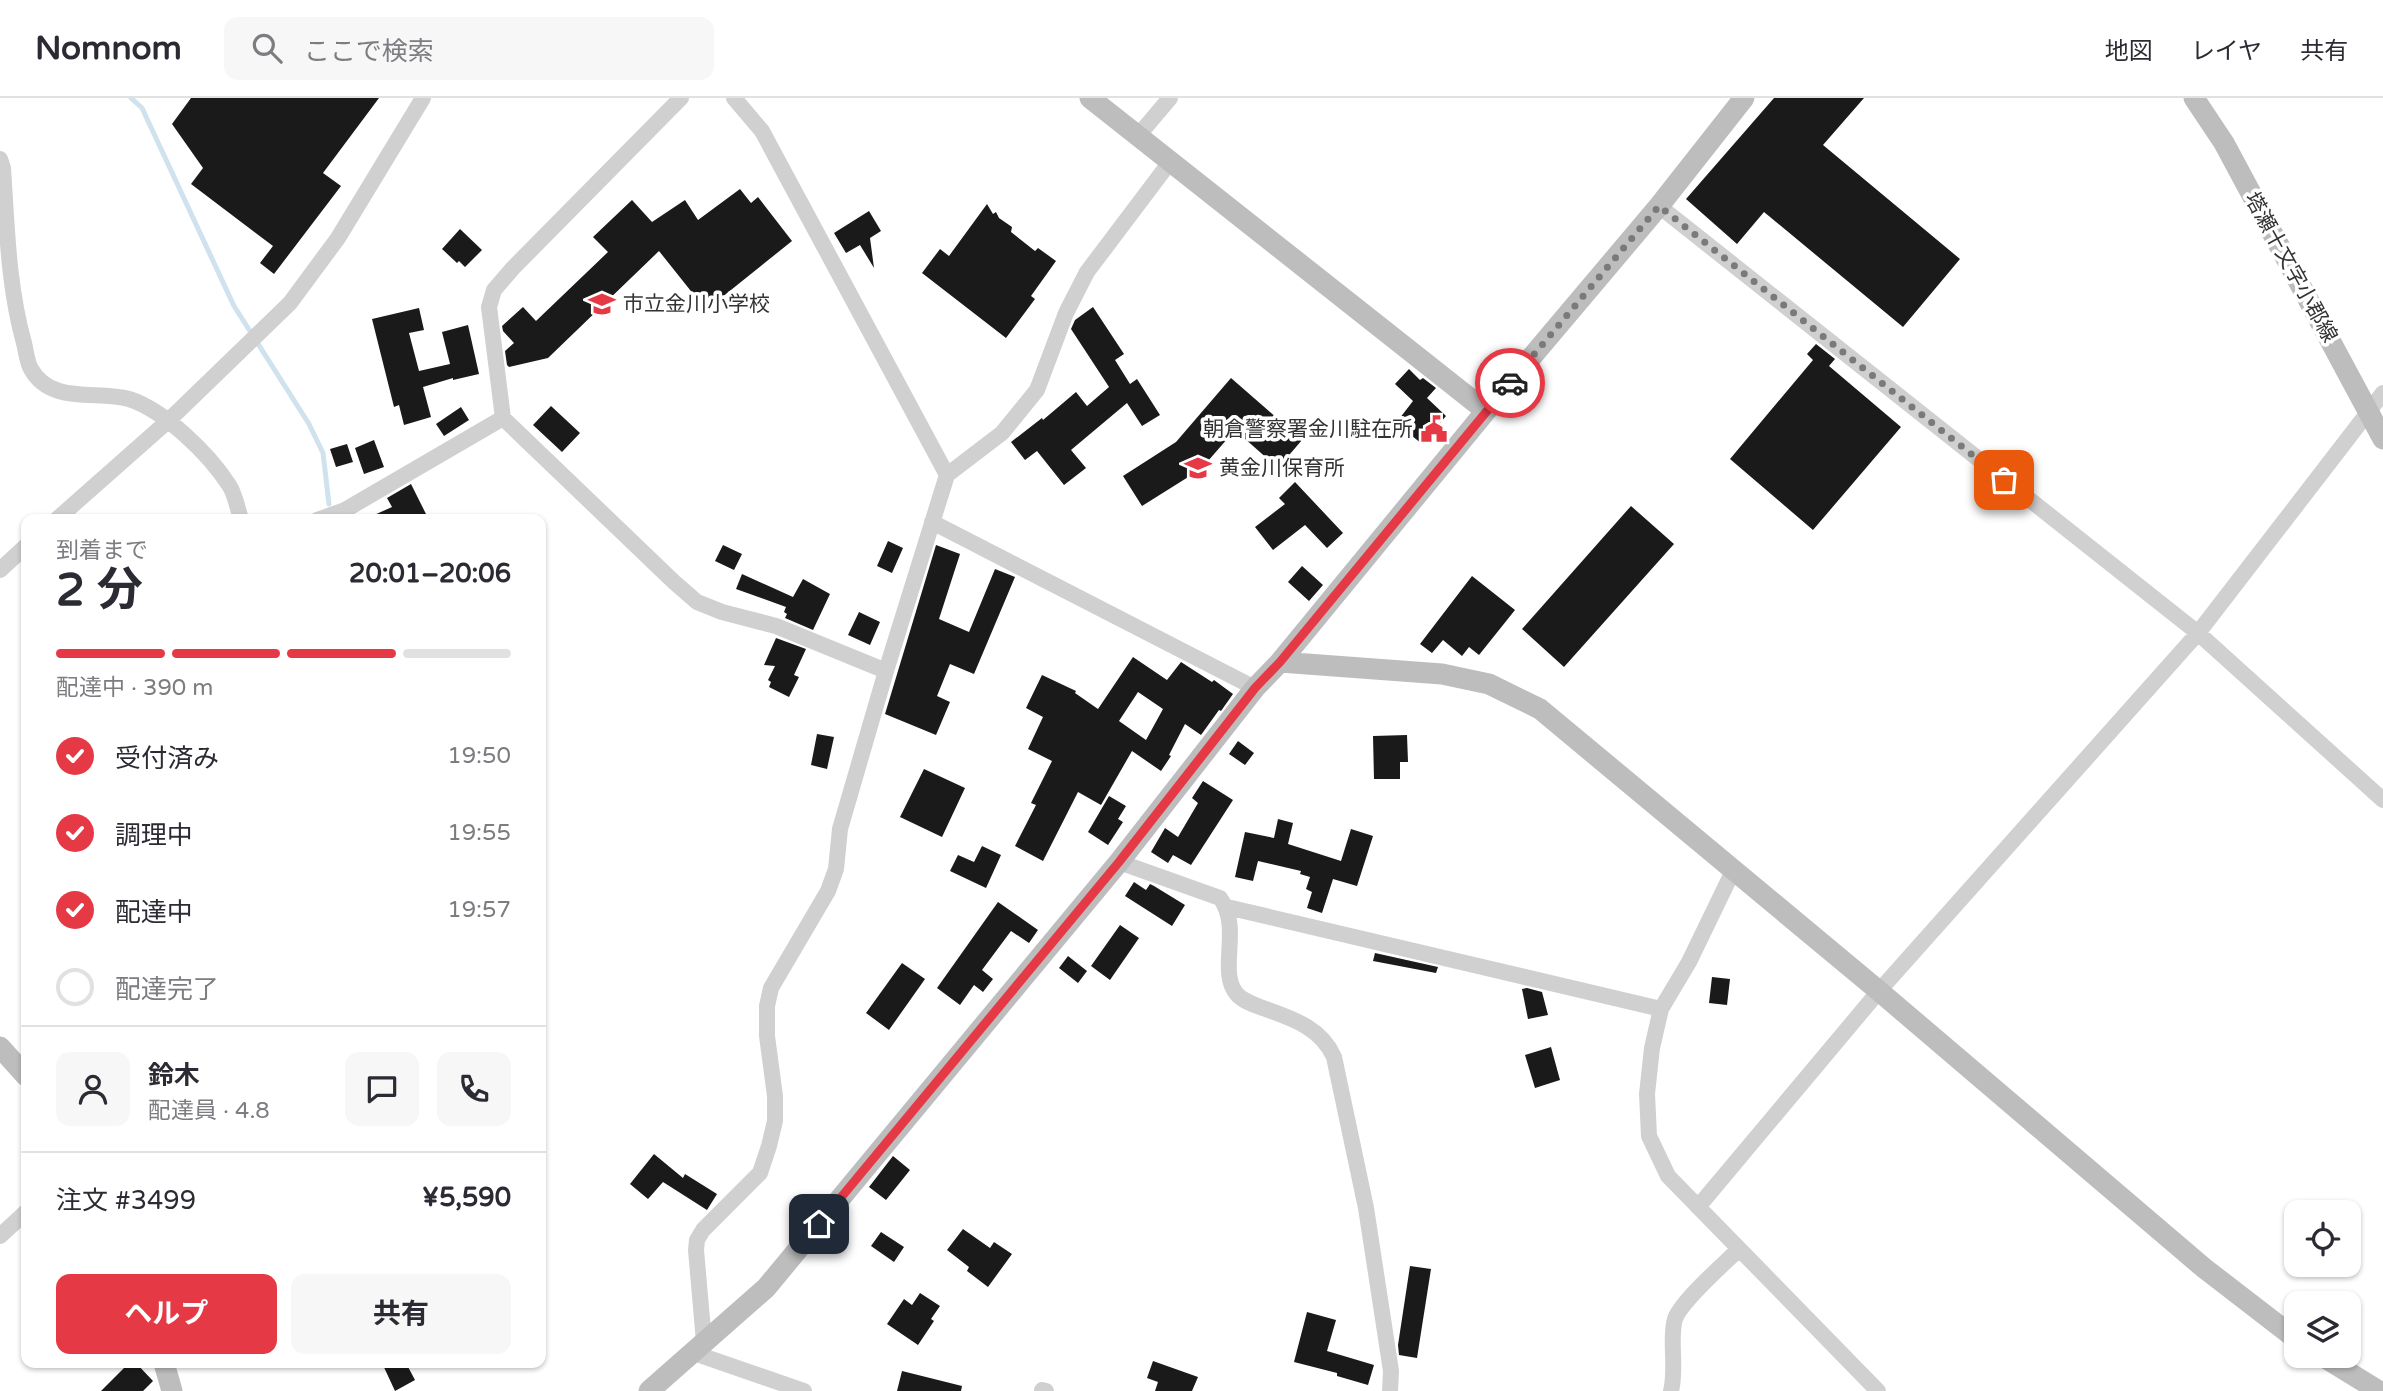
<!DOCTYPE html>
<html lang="ja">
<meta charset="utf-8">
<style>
:root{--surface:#fff;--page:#f7f7f7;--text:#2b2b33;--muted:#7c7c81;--line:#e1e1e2;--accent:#e63946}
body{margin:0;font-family:"Varela Round","Noto Sans JP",sans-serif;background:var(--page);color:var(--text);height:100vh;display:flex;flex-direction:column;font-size:26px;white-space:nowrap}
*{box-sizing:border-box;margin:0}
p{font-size:23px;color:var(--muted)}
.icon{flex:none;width:38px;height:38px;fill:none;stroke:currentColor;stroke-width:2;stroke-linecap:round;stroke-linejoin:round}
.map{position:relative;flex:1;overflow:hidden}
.side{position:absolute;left:21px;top:416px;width:525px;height:854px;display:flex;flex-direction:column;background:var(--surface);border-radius:14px;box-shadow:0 2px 5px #0004}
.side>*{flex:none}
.fabs{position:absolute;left:2284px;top:1102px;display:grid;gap:14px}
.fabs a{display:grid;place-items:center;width:77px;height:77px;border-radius:14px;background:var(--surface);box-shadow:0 2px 5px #0004;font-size:35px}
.pin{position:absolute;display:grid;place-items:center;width:60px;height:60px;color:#fff;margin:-30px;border-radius:14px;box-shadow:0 4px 10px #0006}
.courier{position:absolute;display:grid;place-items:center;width:70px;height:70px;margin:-35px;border:5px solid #e63946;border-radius:50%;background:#fff;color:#222;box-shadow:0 2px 9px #0007}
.head em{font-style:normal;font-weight:700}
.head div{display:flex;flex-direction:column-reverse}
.head{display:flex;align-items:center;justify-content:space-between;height:119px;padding:0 35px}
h1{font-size:46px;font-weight:700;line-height:52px}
.bar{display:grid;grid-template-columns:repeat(4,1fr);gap:10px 7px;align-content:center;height:84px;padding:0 35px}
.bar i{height:9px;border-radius:5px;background:var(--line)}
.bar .on{background:var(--accent)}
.bar p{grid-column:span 4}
.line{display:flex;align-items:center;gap:18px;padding:0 35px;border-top:2px solid var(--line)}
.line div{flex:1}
.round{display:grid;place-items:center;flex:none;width:74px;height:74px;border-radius:14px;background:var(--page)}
ol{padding:0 35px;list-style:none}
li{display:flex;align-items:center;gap:21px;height:77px}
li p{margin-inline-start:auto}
li .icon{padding:7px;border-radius:50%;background:var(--accent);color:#fff;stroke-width:4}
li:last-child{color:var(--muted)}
li i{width:38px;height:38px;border:4px solid var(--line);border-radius:50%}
.cta{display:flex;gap:14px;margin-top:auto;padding:14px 35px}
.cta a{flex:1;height:80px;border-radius:14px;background:var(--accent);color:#fff;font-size:28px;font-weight:700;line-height:80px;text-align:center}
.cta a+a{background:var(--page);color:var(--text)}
header{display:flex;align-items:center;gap:42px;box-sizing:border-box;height:98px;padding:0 35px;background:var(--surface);border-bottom:2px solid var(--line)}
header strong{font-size:33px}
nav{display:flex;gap:38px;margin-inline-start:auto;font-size:24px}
.search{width:490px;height:63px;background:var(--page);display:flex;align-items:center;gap:18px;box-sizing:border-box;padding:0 24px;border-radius:14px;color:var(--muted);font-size:26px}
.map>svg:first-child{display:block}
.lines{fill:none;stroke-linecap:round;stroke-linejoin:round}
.stream{stroke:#cfe2ee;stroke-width:5}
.building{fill:#1a1a1a;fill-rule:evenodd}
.street{stroke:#d0d0d0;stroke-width:16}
.secondary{stroke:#bdbdbd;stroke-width:21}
.done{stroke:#7a7a7a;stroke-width:7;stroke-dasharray:0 12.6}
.route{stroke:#e63946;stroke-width:9}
.labels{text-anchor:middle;stroke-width:7;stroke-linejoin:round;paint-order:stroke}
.street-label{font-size:21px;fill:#333;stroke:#fff}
.poi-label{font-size:21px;fill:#333;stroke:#fff;text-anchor:start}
</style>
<header>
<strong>Nomnom</strong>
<div class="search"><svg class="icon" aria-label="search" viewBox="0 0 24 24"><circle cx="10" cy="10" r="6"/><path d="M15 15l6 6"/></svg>ここで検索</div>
<nav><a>地図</a><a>レイヤ</a><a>共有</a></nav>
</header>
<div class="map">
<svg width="2383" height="1293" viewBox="0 0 2383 1293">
<rect width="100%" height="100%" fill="#fff"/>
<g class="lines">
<path class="stream" d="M 131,0 L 142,10 L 234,208 L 309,326 L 323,355 L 329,406"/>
</g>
<path class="building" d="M 191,0 L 379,0 L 323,75 L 341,88 L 274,176 L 260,165 L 273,148 L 191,86 L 203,70 L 172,26 Z
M 1774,0 L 1864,0 L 1823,47 L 1960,161 L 1903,229 L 1764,114 L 1737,146 L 1686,101 Z
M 740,91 L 751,105 L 758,99 L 792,143 L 706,212 L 659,153 L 548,260 L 509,269 L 507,267 L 505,253 L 514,245 L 503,233 L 502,228 L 523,209 L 536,223 L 608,154 L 593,139 L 632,102 L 652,124 L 685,102 L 698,122 Z
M 987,106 L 993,116 L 996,114 L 999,120 L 1012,129 L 1011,134 L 1035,153 L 1038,150 L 1056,163 L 1031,198 L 1035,201 L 1006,240 L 922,175 L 940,151 L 949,158 Z
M 869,113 L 881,133 L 870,140 L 874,170 L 860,147 L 846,155 L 834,135 Z
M 460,131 L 482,152 L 465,169 L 459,163 L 457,165 L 442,151 Z
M 1093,209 L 1124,256 L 1115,262 L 1130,286 L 1137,281 L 1160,317 L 1142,328 L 1127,305 L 1071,352 L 1086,370 L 1064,387 L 1037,353 L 1025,362 L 1011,344 L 1042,320 L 1043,322 L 1076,294 L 1087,308 L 1109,289 L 1071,231 L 1075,222 Z
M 419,210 L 424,232 L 409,235 L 419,273 L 450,266 L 442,234 L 468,227 L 479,276 L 453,282 L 453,280 L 423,289 L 431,319 L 404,327 L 399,307 L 394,309 L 372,221 Z
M 1816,246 L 1835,261 L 1829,268 L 1901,329 L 1813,432 L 1730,361 L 1813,262 L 1807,256 Z
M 1409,271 L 1420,282 L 1423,280 L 1436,290 L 1427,300 L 1446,318 L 1422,346 L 1396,325 L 1413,303 L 1395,286 Z
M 1231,280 L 1302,342 L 1278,370 L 1235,332 L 1201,371 L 1142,408 L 1123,378 L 1176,344 Z
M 551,308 L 580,335 L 562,354 L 533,327 Z
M 461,309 L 469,322 L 444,338 L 436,326 Z
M 374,342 L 384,369 L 364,376 L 355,350 Z
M 347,346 L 353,364 L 336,369 L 330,351 Z
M 1295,384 L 1343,435 L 1327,450 L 1305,427 L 1273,452 L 1255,429 L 1285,406 L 1279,400 Z
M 411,386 L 429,422 L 363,422 L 392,409 L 387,400 Z
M 1631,408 L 1674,446 L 1564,569 L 1522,531 Z
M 888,443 L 903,450 L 892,475 L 877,468 Z
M 723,447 L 742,456 L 734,472 L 715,463 Z
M 936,447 L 960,456 L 939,521 L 969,534 L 995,471 L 1015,479 L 974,576 L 950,566 L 937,598 L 950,604 L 936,637 L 885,616 Z
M 1302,468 L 1323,487 L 1309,503 L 1288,484 Z
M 742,476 L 793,499 L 803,481 L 830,496 L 813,532 L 785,520 L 787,516 L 784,514 L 786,509 L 736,491 Z
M 1472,478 L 1515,512 L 1479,557 L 1469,549 L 1462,558 L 1443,542 L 1432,555 L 1420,546 Z
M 859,514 L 880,524 L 870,547 L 848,537 Z
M 776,540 L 806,551 L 794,577 L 799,579 L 789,599 L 769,589 L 771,584 L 768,582 L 775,568 L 764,567 Z
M 1133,559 L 1167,582 L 1181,564 L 1212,584 L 1214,582 L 1233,596 L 1221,613 L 1219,612 L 1201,637 L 1185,626 L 1169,657 L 1171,658 L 1161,673 L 1132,653 L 1101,707 L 1078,694 L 1043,763 L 1015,748 L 1036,707 L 1031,705 L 1052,663 L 1028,651 L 1043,619 L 1026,610 L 1042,577 L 1076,593 L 1075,595 L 1098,611 ZM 1138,594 L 1163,611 L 1146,642 L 1119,623 Z
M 817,636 L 834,639 L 827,671 L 811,667 Z
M 1407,637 L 1408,664 L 1400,664 L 1400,681 L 1374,681 L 1373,638 Z
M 1238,643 L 1254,655 L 1245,667 L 1229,656 Z
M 924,671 L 965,690 L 942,739 L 900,719 Z
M 1203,683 L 1233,702 L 1191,767 L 1173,757 L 1168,765 L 1151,754 L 1165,730 L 1178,739 L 1198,705 L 1192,700 Z
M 1109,698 L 1126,708 L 1118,721 L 1123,724 L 1108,747 L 1088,734 Z
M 1278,721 L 1293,725 L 1288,746 L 1341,763 L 1351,731 L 1373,738 L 1357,788 L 1333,781 L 1322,815 L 1307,810 L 1312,794 L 1306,791 L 1310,779 L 1300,776 L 1301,773 L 1258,763 L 1253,783 L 1235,779 L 1245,734 L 1274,740 Z
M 982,748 L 1001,757 L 986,790 L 950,773 L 958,757 L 974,764 Z
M 1134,784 L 1146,792 L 1150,786 L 1154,788 L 1185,807 L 1172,828 L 1125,798 Z
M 998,804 L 1038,832 L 1029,845 L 1011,833 L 982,872 L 993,881 L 983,894 L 974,887 L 960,907 L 937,890 Z
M 1120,827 L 1139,840 L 1110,882 L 1091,868 Z
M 1375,855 L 1438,869 L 1436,875 L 1373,863 Z
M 1068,858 L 1087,873 L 1078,885 L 1059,870 Z
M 902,865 L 925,881 L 889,932 L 866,915 Z
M 1712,879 L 1730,881 L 1727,907 L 1709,905 Z
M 1527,890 L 1542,894 L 1548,917 L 1528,921 L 1522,891 Z
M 1551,949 L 1560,982 L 1535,990 L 1525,957 Z
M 654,1056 L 683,1080 L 685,1076 L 717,1096 L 707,1112 L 663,1084 L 648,1101 L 630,1086 Z
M 893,1058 L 910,1072 L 886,1102 L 869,1089 Z
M 963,1131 L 990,1150 L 994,1144 L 1012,1156 L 988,1189 L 967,1173 L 969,1169 L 947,1152 Z
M 881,1134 L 904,1149 L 894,1164 L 871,1148 Z
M 1410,1168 L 1431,1171 L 1417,1260 L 1399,1257 L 1398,1247 Z
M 920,1195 L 940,1208 L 931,1221 L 934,1223 L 918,1247 L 887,1226 L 904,1201 L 912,1207 Z
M 1307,1214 L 1336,1222 L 1327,1253 L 1374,1267 L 1368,1287 L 1337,1278 L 1337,1275 L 1294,1264 Z
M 1153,1263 L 1198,1279 L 1192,1293 L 1155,1293 L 1158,1284 L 1147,1280 Z
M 129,1265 L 136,1265 L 153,1283 L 143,1293 L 101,1293 Z
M 382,1265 L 406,1265 L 415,1282 L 395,1293 Z
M 902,1273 L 962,1288 L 961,1293 L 897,1293 Z"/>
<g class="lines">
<path class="street" d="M 681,0 L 513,170 L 494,192 L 489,209 L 503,320 L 674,484 L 697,504 L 722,514 L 776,528 L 886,573
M 734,0 L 762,33 L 947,377
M 1137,39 L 1170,0
M 0,61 L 3,70 C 7,129 8,188 24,245 C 26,253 27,264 31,271 C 51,307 97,292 129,301 C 164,312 209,356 229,387 C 235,396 238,411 241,422
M 1659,108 L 2198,535 L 2383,702
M 56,422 L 168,323 L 290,205 L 338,140 L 423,0
M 317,422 L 345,412 L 503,320
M 932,424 L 1255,590
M 0,472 L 26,448
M 1119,764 L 1220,800 C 1242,829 1218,872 1236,895 C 1241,902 1252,906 1260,909 C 1290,920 1320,928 1334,959 L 1366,1110 L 1391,1273 L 1390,1293
M 1733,773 L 1689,864 L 1661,911 L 1652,950 L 1647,996 L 1649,1038 L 1668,1078 L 1878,1293
M 1227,809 L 1661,911
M 1698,1109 L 1879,893 L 2198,535 L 2383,295
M 0,1138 L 26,1114
M 704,1244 L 696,1152 L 697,1142 L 703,1132 L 760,1075 L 769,1048 L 775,1023 L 775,998 L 767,938 L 767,908 L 771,890 L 828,793 L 836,771 L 840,731 L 886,573 L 947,377 L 1002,335 L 1037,292 L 1066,215 L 1087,174 L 1170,64
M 691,1254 L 804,1293
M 1042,1292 L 1046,1293
M 1671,1293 C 1677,1270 1669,1241 1675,1221 C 1681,1203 1724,1166 1739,1151"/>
<path class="secondary" d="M 1090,0 L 1486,313
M 2194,0 L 2224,45 L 2383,341
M 1280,564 L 1442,576 L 1489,586 L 1540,611 L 1879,893 L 2204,1170 L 2296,1241
M 0,949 L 26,978
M 2322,1258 L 2379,1293
M 164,1265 L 172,1293
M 649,1293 L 766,1190 L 1119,764 L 1255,590 L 1280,564 L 1486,313 L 1659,108 L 1744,0"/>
</g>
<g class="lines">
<path class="done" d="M 1510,285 L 1659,108 L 2004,382"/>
<path class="route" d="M 819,1126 L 1119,764 L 1255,590 L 1280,564 L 1510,285"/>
</g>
<defs>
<symbol id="school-bare" viewBox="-9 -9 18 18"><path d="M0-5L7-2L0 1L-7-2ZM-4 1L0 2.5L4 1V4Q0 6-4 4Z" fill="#e63946" stroke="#fff" stroke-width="2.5" paint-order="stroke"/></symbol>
<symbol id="civic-bare" viewBox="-9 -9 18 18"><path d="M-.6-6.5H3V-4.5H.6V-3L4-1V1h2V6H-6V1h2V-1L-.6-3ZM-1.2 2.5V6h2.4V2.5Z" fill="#e63946" stroke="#fff" stroke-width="2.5" paint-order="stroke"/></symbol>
</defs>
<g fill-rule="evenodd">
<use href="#school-bare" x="583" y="187" width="38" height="38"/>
<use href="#civic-bare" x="1415" y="312" width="38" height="38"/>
<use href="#school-bare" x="1179" y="351" width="38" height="38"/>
</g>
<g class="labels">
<g class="street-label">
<text transform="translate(2291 169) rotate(61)" y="7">塔瀬十文字小郡線</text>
</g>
<g class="poi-label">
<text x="623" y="213">市立金川小学校</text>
<text x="1413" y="338" text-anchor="end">朝倉警察署金川駐在所</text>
<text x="1219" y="377">黄金川保育所</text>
</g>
</g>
</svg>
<div class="fabs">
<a><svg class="icon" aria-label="locate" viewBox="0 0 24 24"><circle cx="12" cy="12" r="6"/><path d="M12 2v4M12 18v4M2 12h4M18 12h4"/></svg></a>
<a><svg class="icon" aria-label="layers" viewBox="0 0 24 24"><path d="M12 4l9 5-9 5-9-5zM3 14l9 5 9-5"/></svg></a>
</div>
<div class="pin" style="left:2004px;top:382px;background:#ea580c"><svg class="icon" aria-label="bag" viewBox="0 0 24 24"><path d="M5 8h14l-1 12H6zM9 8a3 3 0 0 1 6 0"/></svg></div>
<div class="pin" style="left:819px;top:1126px;background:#1f2937"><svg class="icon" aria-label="home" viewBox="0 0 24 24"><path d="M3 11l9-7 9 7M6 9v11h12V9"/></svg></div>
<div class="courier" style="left:1510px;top:285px"><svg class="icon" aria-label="car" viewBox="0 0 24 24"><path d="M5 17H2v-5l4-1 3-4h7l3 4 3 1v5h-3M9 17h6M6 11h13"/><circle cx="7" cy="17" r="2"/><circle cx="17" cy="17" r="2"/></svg></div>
<section class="side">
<div class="head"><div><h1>2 分</h1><p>到着まで</p></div><em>20:01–20:06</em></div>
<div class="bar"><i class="on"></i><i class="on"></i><i class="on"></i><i></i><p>配達中 · 390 m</p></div>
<ol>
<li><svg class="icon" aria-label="check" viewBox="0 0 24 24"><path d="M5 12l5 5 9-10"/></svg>受付済み<p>19:50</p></li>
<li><svg class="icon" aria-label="check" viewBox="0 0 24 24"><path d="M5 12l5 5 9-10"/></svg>調理中<p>19:55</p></li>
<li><svg class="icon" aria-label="check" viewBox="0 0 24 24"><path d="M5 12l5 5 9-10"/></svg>配達中<p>19:57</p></li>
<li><i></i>配達完了</li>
</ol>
<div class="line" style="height:126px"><a class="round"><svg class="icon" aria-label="person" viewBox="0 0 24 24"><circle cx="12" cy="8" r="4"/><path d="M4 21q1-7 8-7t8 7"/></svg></a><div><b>鈴木</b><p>配達員 · 4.8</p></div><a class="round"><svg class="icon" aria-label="chat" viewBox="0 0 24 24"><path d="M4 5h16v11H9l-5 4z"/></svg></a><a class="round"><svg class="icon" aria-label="phone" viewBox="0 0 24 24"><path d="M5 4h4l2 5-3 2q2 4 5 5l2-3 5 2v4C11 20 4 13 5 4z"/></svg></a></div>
<div class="line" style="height:91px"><div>注文 #3499</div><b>¥5,590</b></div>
<div class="cta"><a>ヘルプ</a><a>共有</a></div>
</section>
</div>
